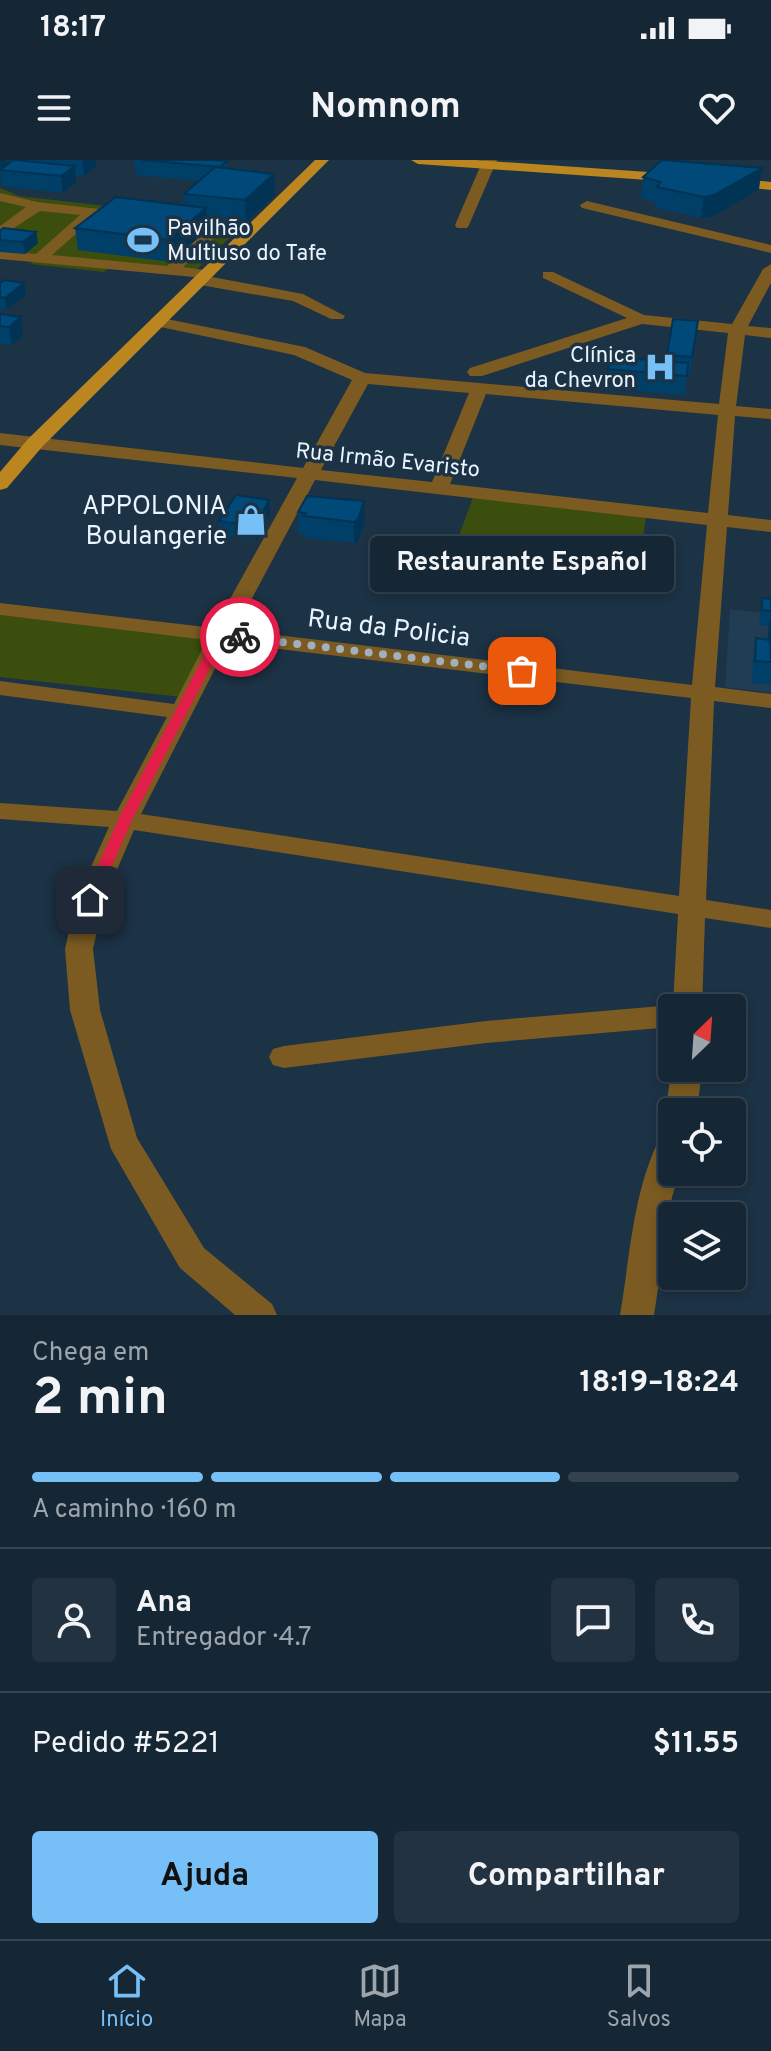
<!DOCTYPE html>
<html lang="pt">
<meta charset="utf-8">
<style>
:root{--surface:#152634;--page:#223240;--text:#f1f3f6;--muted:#9da5ac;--line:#34434f;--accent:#77bff7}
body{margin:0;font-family:Overpass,sans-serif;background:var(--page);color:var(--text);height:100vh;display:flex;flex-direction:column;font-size:30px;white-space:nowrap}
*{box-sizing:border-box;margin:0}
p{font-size:26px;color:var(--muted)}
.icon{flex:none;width:44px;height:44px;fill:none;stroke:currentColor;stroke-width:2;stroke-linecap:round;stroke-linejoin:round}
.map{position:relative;height:1155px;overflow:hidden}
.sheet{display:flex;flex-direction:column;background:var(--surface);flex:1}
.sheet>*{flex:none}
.needle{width:52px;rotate:25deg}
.controls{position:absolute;left:658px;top:834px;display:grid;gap:16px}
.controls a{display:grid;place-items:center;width:88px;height:88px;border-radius:8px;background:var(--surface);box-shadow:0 4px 12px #0003,0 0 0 2px var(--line);font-size:40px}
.pin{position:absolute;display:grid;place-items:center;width:68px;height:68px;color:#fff;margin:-34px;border-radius:16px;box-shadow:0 4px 12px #0006}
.courier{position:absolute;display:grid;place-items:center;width:80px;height:80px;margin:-40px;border:6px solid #e11d48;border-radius:50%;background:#fff;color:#222;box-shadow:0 2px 10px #0007}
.bubble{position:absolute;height:56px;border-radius:8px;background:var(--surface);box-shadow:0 4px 12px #0003,0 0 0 2px var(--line);font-size:26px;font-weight:700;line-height:56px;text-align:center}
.head em{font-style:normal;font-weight:700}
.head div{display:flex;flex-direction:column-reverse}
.head{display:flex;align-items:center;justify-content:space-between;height:136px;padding:0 32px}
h1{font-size:52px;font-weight:700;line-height:60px}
.bar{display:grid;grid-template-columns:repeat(4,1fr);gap:12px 8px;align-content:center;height:96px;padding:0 32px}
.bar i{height:10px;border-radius:6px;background:var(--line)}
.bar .active{background:var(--accent)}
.bar p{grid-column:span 4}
.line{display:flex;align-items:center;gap:20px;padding:0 32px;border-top:2px solid var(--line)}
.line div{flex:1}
.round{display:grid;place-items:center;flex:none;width:84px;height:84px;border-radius:8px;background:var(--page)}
.button{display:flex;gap:16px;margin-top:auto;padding:16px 32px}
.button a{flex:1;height:92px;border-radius:8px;background:var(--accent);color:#111;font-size:32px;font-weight:700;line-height:92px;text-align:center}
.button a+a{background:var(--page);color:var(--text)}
.status{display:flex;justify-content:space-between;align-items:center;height:56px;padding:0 40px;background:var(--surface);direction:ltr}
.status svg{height:22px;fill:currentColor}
header{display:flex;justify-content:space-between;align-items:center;height:104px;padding:0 32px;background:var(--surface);font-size:36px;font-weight:700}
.menu{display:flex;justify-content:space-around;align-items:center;height:112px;border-top:2px solid var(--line);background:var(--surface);font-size:22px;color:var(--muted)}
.menu a{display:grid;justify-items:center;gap:4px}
.menu .active{color:var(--accent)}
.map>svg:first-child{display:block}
.built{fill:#213d54}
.green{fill:#3b4e0d}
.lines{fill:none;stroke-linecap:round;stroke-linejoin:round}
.minor{fill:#7b5b22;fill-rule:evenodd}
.major{fill:#bb8620;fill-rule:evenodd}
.wall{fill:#003f67}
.shaded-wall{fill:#003354}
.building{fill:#004978;stroke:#003354;stroke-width:2}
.route{fill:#e11d48}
.done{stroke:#a1b0bd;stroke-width:8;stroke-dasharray:0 14.4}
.labels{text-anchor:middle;stroke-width:7;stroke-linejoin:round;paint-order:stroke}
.far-poi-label{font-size:22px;fill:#e9f4fe;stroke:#1c3245;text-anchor:start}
.far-street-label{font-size:22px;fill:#e9f4fe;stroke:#1c3245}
.poi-label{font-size:26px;fill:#e9f4fe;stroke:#1c3245;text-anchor:end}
.street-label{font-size:26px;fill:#e9f4fe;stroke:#1c3245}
</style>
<div class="status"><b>18:17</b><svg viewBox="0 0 49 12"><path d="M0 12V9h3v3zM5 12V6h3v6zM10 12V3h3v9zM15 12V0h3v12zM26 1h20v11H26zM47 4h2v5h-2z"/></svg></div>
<header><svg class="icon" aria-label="menu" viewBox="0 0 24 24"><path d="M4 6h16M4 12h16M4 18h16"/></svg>Nomnom<svg class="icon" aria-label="heart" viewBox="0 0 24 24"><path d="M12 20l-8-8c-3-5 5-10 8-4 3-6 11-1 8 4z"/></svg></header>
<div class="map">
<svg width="771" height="1155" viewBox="0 0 771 1155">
<rect width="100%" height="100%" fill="#1c3245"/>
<path class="built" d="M 730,449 L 771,454 L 771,533 L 725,527 Z"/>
<path class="green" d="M 0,28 L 19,36 L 246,62 L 191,115 L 111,106 L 104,112 L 30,104 L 33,102 L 0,97 Z
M 473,337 L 646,357 L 636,426 L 448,406 Z
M 0,455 L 209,479 L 182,537 L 0,517 Z"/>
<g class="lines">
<path class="minor" d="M 483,0 L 497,0 L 469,65 L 467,68 L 457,68 L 455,65 Z
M 0,33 L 37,42 L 126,52 L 133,56 L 126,60 L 95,57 L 52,95 L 167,106 L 206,69 L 169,64 L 169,58 L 256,67 L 258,70 L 251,74 L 221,71 L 183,107 L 212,111 L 215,114 L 212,117 L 303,134 L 345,156 L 343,159 L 331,159 L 293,141 L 200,125 L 195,123 L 194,117 L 0,99 L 0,91 L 36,94 L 80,55 L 40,51 L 0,77 L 0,66 L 26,47 L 0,41 Z
M 587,41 L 771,85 L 771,93 L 582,48 L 580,45 Z
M 771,104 L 771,123 L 748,166 L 771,168 L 771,178 L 745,175 L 736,246 L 771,249 L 771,259 L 735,256 L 728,355 L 771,360 L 771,372 L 727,367 L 715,527 L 771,534 L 771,548 L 714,541 L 706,740 L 771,750 L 771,768 L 705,758 L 702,848 L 672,848 L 672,867 L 486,883 L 284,908 L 273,905 L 269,897 L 273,889 L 284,886 L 486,861 L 673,845 L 678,754 L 134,670 L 104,740 L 93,789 L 100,850 L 137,978 L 204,1088 L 272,1144 L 277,1155 L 235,1155 L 180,1108 L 111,989 L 70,850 L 65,789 L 76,740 L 109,667 L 0,659 L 0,643 L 117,651 L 167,557 L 0,535 L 0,521 L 174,544 L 207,480 L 0,455 L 0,443 L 214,468 L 297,318 L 0,285 L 0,273 L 303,308 L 352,220 L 294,195 L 151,165 L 151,159 L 157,157 L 305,187 L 365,213 L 719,244 L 728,173 L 642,164 L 482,216 L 470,216 L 467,212 L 470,208 L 627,158 L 543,118 L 543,112 L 553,112 L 644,155 L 732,164 L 763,109 ZM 368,224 L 469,233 L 432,322 L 321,310 ZM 486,234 L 718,255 L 708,353 L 450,324 ZM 315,320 L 707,365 L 692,525 L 235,470 ZM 228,483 L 691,538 L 679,736 L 141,654 Z
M 672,908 L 702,908 L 697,952 L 672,952 L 672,961 L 665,952 Z
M 672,972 L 672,1012 L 680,1012 L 672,1037 L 654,1155 L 620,1155 C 630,1097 633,1029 661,976 Z"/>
<path class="major" d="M 315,0 L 329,0 L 42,287 L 7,328 L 0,330 L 0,312 L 28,279 Z
M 411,0 L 475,0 L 677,14 L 684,18 L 677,22 L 418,4 Z
M 730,18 L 771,22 L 771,30 L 725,25 L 725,19 Z"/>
</g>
<path class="wall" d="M 0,0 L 6,0 L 6,5 L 24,0 L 96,0 L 96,6 L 84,16 L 76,15 L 76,22 L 63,33 L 1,26 Z
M 134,0 L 213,0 L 227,1 L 227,9 L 274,14 L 275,35 L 246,62 L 207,58 L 207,70 L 171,102 L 78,90 L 75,68 L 185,45 L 184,34 L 199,21 L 136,15 Z
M 643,17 L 759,29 L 712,57 L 701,58 L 655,48 L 656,43 L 641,38 Z
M 0,71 L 36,72 L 38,83 L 25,94 L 0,92 Z
M 0,123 L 26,135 L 6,150 L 0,149 Z
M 0,154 L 23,176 L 12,185 L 0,184 Z
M 673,159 L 695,180 L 690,216 L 687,216 L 685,235 L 606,229 L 608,209 L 666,202 Z
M 269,340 L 270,354 L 256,380 L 220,376 L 219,361 Z
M 364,341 L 365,362 L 358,381 L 354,383 L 305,378 L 305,374 L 298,374 L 298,352 Z
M 762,438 L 771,439 L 771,525 L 752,523 L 753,501 L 756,478 L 767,480 L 769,466 L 759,465 Z"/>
<path class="shaded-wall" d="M 0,0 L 6,0 L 7,6 L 0,10 Z
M 82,0 L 96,0 L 96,6 L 84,16 Z
M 75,6 L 76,22 L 63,33 L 61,16 Z
M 762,8 L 759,29 L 712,57 L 701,58 L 704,37 Z
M 274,14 L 275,35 L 246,62 L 245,40 Z
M 206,48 L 207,70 L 171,102 L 169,80 Z
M 36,72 L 38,83 L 25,94 L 23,82 Z
M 24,123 L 26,135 L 6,150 L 5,138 Z
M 21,157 L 23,176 L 12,185 L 9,167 Z
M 269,340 L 270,354 L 256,380 L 255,366 Z
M 364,341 L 365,362 L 358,381 L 354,383 L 354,362 Z"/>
<path class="building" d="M 13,0 L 15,0 L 75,6 L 61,16 L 0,10 Z
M 142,0 L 213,0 L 227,1 L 220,7 Z
M 662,0 L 762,8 L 714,35 L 704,37 L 657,27 L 661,22 L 643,17 Z
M 215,7 L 274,14 L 245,40 L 184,34 Z
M 116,37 L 206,48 L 169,80 L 75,68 Z
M 3,68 L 36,72 L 23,82 L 0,80 L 0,71 Z
M 4,120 L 24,123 L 5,138 L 0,137 L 0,123 Z
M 0,154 L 21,157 L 9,167 L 0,166 Z
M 673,159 L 698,161 L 692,197 L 667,195 Z
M 610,197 L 688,203 L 687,216 L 608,209 Z
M 236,335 L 269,340 L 255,366 L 219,361 Z
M 307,336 L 364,341 L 358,359 L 354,362 L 304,356 L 306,353 L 298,352 Z
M 762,438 L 771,439 L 771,451 L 762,450 Z
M 770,461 L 771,461 L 771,486 L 769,480 Z
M 756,478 L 770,480 L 771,502 L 755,501 Z"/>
<path class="route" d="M 221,471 L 246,477 L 240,481 L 225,479 L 132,660 L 97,740 L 90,745 L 85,743 L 83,740 L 118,660 L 215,475 Z"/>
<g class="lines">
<path class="done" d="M 240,477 L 522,511"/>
</g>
<defs>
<symbol id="stadium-bare" viewBox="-9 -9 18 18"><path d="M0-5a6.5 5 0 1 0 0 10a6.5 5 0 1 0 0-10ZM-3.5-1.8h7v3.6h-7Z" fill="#77bff7" stroke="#1c3245" stroke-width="2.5" paint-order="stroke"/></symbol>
<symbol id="hospital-bare" viewBox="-9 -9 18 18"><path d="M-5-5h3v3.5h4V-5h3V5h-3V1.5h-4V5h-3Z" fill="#77bff7" stroke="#1c3245" stroke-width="2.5" paint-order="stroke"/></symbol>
<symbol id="shop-bare" viewBox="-9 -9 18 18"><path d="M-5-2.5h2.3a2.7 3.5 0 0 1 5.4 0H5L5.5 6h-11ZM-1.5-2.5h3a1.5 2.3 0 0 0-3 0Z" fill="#77bff7" stroke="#1c3245" stroke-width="2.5" paint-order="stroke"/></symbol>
</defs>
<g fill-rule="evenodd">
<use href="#stadium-bare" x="121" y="58" width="44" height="44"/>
<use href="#hospital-bare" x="638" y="185" width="44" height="44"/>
<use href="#shop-bare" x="229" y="338" width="44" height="44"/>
</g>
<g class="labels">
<g class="far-poi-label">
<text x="167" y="75">Pavilhão<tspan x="167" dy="25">Multiuso do Tafe</tspan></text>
<text x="636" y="202" text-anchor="end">Clínica<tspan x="636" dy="25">da Chevron</tspan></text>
</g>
<g class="far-street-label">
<text transform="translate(388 299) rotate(6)" y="8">Rua Irmão Evaristo</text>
</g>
<g class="poi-label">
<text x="227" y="354">APPOLONIA<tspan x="227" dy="30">Boulangerie</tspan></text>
</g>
<g class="street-label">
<text transform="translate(389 467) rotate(7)" y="9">Rua da Policia</text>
</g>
</g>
</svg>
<div class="controls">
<a><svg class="needle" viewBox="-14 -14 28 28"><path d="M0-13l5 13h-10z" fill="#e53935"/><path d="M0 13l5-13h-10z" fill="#9da5ac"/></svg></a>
<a><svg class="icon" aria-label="locate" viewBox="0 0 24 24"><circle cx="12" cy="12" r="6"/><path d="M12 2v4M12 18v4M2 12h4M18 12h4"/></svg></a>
<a><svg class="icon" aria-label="layers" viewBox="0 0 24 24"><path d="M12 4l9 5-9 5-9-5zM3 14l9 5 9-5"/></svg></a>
</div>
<div class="pin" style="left:522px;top:511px;background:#ea580c"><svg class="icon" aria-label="bag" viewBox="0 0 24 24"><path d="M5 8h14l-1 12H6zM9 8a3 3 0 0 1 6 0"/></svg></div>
<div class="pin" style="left:90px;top:740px;background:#1f2937"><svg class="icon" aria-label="home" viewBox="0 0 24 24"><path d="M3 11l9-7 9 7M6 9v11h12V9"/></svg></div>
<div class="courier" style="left:240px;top:477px"><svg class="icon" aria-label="bike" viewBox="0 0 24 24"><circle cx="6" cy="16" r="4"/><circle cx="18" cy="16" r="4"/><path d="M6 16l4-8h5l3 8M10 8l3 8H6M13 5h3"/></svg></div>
<div class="bubble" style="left:370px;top:376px;width:304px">Restaurante Español</div>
</div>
<section class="sheet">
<div class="head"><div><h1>2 min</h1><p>Chega em</p></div><em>18:19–18:24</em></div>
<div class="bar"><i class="active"></i><i class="active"></i><i class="active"></i><i></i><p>A caminho · 160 m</p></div>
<div class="line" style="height:144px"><a class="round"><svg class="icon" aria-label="person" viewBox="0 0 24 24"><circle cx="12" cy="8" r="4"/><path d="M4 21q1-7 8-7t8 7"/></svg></a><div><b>Ana</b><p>Entregador · 4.7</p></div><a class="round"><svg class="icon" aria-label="chat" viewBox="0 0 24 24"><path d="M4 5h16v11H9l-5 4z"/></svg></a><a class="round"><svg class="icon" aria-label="phone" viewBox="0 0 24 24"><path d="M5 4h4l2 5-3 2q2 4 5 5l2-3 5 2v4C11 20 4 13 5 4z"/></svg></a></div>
<div class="line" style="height:104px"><div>Pedido #5221</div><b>$11.55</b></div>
<div class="button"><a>Ajuda</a><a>Compartilhar</a></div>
</section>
<nav class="menu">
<a class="active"><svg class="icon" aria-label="home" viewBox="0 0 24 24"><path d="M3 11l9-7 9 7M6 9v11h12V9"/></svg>Início</a>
<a><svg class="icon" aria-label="map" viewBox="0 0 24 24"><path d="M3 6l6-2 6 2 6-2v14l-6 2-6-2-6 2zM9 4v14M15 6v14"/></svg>Mapa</a>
<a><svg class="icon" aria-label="saved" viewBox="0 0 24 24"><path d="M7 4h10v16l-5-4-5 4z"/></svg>Salvos</a>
</nav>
